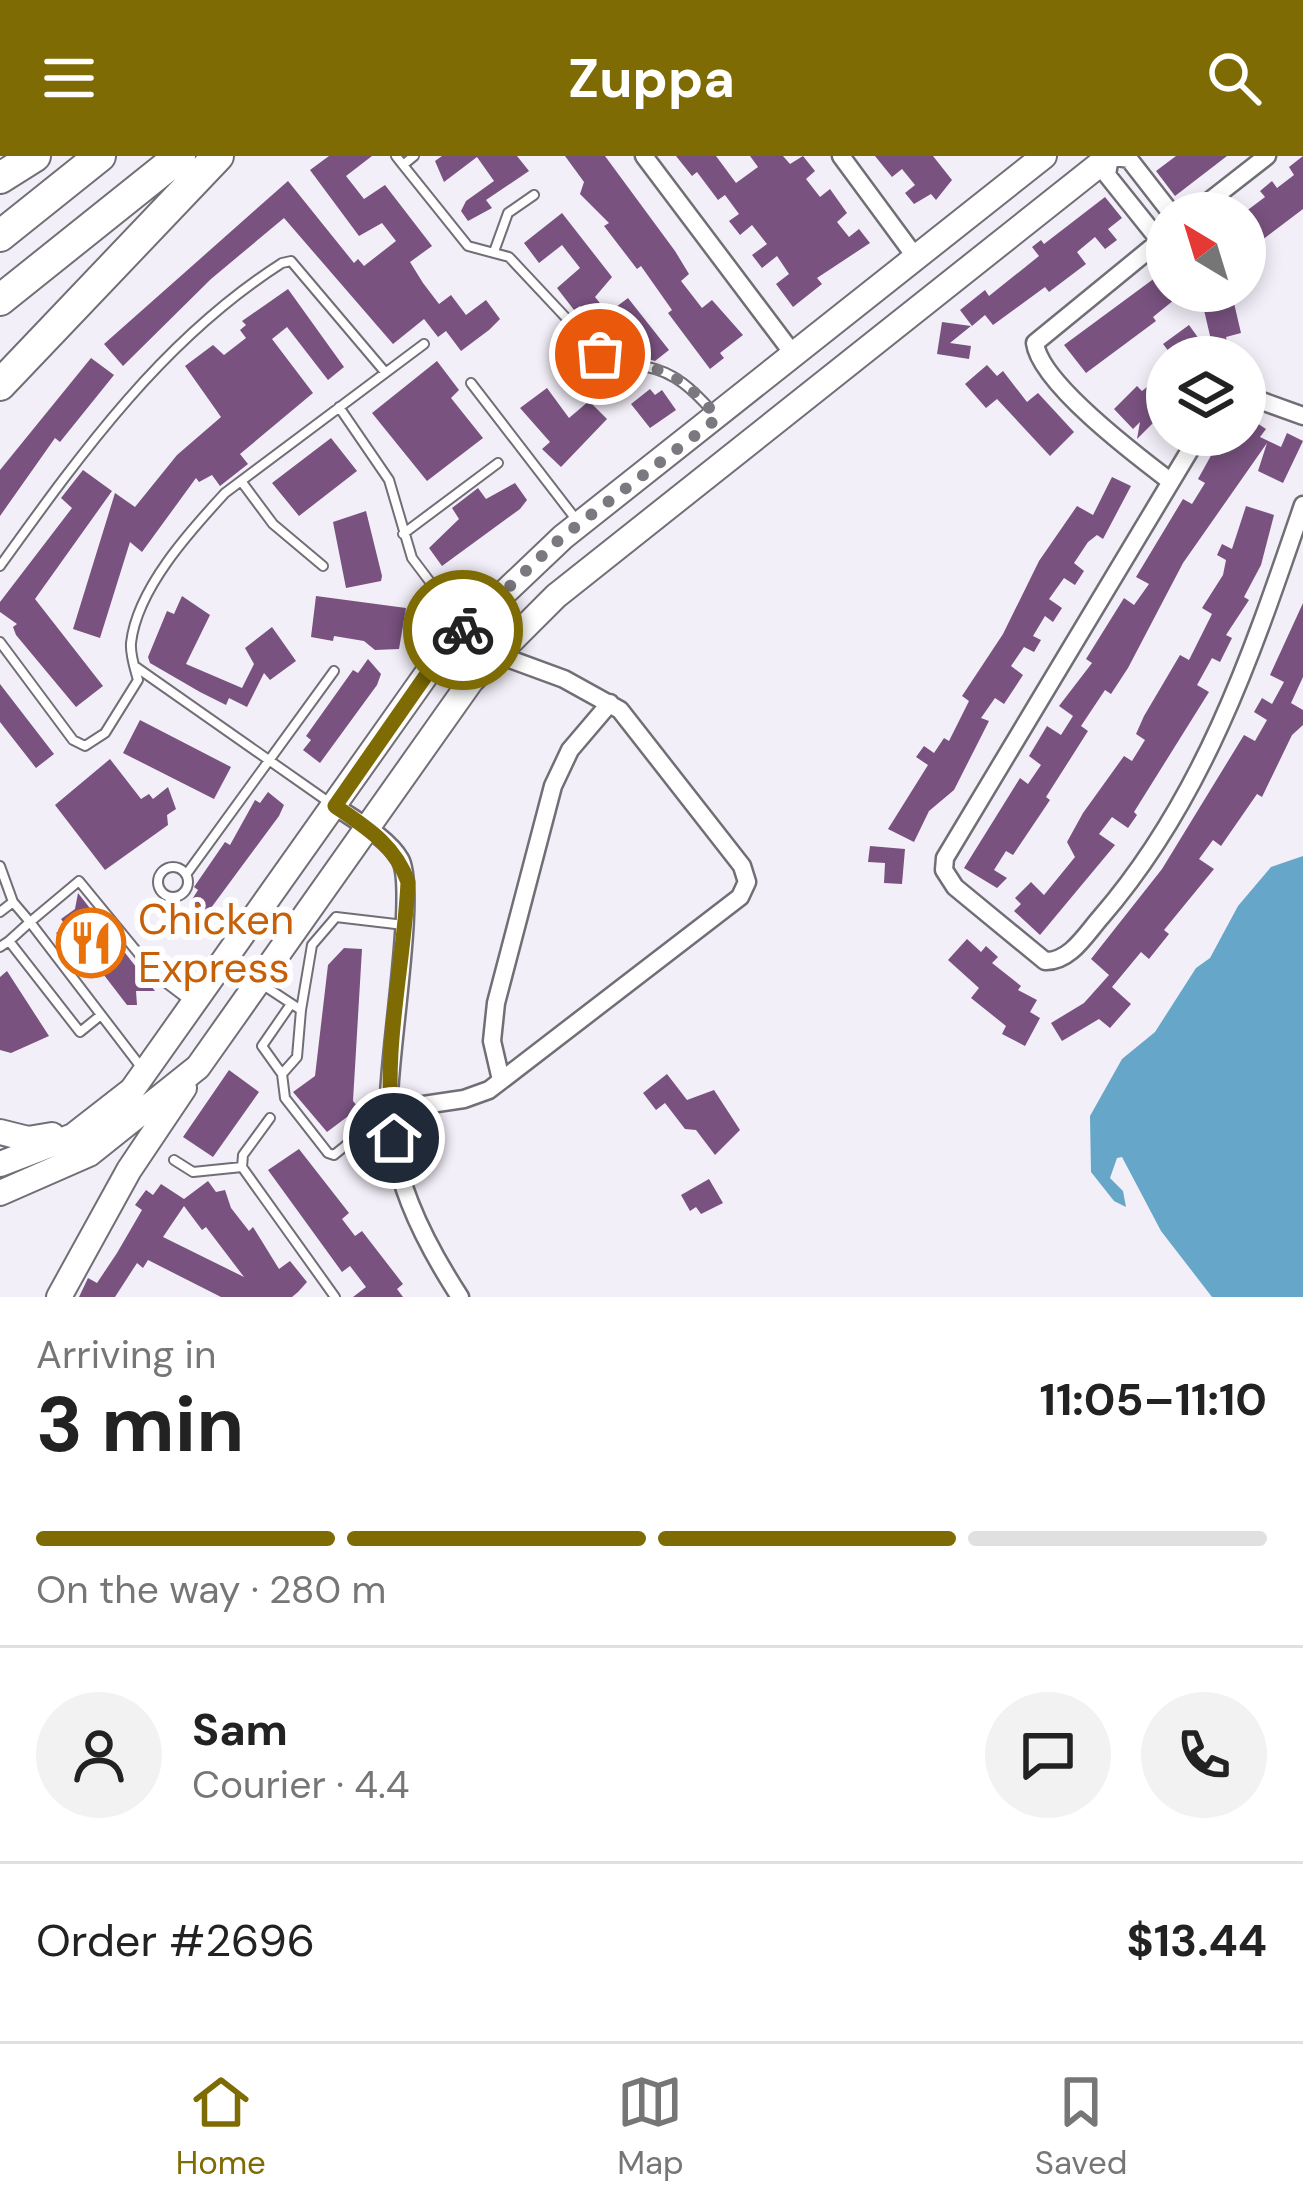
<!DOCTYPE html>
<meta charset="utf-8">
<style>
:root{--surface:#fff;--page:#f2f2f2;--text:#222;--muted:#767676;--line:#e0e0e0;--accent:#7e6b04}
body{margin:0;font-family:"DM Sans",sans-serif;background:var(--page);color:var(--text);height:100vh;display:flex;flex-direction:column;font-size:45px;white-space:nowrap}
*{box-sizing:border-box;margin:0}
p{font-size:39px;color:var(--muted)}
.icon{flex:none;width:66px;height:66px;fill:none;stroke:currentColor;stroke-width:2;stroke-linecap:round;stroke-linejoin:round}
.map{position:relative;height:1141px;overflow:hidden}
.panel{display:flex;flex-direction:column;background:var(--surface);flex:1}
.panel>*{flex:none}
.needle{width:78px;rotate:322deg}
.controls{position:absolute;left:1146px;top:36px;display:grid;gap:24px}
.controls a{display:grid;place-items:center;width:120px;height:120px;border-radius:50%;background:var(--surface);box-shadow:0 6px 18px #0003;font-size:60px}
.pin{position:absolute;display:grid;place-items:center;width:102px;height:102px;color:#fff;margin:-51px;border:6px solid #fff;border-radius:50%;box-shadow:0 3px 12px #0007}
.courier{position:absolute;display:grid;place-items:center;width:120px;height:120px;margin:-60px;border:9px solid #7e6b04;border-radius:50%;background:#fff;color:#222;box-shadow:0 3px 15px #0007}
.head em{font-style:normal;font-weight:700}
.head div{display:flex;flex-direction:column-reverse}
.head{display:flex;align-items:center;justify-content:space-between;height:204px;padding:0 36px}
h1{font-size:78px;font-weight:700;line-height:90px}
.bar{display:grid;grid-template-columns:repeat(4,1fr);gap:18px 12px;align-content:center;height:144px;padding:0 36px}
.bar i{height:15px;border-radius:9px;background:var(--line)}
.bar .current{background:var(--accent)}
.bar p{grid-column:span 4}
.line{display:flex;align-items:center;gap:30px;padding:0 36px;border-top:3px solid var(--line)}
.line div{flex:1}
.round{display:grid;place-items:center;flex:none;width:126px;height:126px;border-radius:63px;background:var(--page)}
header{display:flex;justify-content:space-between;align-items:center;height:156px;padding:0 36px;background:var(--accent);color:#fff;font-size:54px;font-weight:700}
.menu{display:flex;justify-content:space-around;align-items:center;height:168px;border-top:3px solid var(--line);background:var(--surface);font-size:33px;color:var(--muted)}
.menu a{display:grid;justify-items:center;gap:6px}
.menu .current{color:var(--accent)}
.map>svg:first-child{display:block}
.water{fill:#65a6c9}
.building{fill:#79527f;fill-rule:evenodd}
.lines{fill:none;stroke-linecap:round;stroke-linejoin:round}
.lane-casing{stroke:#726e76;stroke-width:12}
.street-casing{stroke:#726e76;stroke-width:21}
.secondary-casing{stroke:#726e76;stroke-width:28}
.highway-casing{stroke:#726e76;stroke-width:34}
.lane{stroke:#fff;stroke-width:8}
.street{stroke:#fff;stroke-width:16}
.secondary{stroke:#fff;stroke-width:24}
.highway{stroke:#fff;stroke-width:30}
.done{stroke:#7b797f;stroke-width:12;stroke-dasharray:0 21.6}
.route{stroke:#7e6b04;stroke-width:15}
.labels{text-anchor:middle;stroke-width:12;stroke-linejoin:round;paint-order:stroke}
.food-label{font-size:42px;fill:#c56008;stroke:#fefefe;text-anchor:start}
</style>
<header><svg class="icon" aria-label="menu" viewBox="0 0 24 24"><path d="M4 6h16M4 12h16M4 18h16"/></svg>Zuppa<svg class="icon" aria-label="search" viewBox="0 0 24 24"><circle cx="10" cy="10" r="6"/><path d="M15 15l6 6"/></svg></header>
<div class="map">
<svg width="1303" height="1141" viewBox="0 0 1303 1141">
<rect width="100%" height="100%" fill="#f3eff9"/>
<path class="water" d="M 1303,700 L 1303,1141 L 1212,1141 L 1161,1075 L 1122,1001 L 1117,1002 L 1110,1022 L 1123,1035 L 1126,1051 L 1114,1045 L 1091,1016 L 1090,960 L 1122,903 L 1155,876 L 1196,812 L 1210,802 L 1238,750 L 1271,711 Z"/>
<path class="building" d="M 329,0 L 372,0 L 346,20 L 364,43 L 385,29 L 432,90 L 410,106 L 423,127 L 439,148 L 451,139 L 466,159 L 486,144 L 500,163 L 489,174 L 461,195 L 446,175 L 438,181 L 424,163 L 393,188 L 284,62 L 211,123 L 123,210 L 104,188 L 288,25 L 354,107 L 358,103 L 364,110 L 396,85 L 382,67 L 359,80 L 310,14 Z
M 442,0 L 517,0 L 529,15 L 486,44 L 492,52 L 468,65 L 461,55 L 466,45 L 494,25 L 477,1 L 444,26 L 435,5 Z
M 565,0 L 605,0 L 675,95 L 689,118 L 681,125 L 702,152 L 712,144 L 743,179 L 720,197 L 724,202 L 710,213 L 668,157 L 672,154 L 641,110 L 637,113 L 604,70 L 609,67 L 580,38 L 584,26 Z
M 676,0 L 716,0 L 736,27 L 758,11 L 750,0 L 783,0 L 790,8 L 803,0 L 815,15 L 806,23 L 820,41 L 830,33 L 847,57 L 837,66 L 849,81 L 859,73 L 870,87 L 817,122 L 822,128 L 793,151 L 776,128 L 789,118 L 777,100 L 762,112 L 752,99 L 767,88 L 752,69 L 740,79 L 729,65 L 739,58 L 725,39 L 718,44 L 697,16 L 692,20 Z
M 875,0 L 933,0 L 952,24 L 936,44 L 931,38 L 914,48 L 905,37 L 915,29 L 902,13 L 892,21 Z
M 1176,0 L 1227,0 L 1175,40 L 1156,15 Z
M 1303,0 L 1303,53 L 1245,97 L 1245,56 L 1265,41 L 1260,35 L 1272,25 L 1277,32 L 1294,19 L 1289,11 Z
M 1105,41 L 1122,62 L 1108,73 L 1117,84 L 1105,93 L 1095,81 L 1077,96 L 1086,108 L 1049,136 L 1045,131 L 993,169 L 985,159 L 972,170 L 960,154 L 985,134 L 989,140 L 1039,100 L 1032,91 L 1041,84 L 1044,88 Z
M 562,57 L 612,121 L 595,141 L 608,157 L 628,142 L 669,194 L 655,205 L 645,202 L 628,179 L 612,191 L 594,180 L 589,173 L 594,168 L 580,150 L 574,154 L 557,132 L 580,112 L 562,89 L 539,107 L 524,87 Z
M 1167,113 L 1167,135 L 1195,135 L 1178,148 L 1174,144 L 1153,161 L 1156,165 L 1086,217 L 1064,189 Z
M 288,133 L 344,211 L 328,224 L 287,171 L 272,183 L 313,237 L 240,298 L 248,308 L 220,330 L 212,319 L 199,326 L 196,322 L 142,396 L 130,386 L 100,482 L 73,473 L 115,337 L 135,351 L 177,299 L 221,261 L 185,210 L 213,189 L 224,199 L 246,182 L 240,174 L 246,169 L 242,165 Z
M 1234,147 L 1241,177 L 1226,181 L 1229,194 L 1214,197 L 1204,154 Z
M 942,166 L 971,170 L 950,187 L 971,190 L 969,203 L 937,198 Z
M 1189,169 L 1212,201 L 1173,201 L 1163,188 Z
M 91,202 L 114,219 L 60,286 L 55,282 L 0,360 L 0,314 Z
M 437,205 L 459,234 L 451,242 L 483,282 L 427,325 L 372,257 Z
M 987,209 L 997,220 L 1003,215 L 1027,246 L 1038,237 L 1074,276 L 1050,300 L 997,243 L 986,252 L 965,228 Z
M 1167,215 L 1167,253 L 1137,283 L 1140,266 L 1133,273 L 1114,253 L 1137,230 L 1142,235 Z
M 547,232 L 569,262 L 589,245 L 607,263 L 561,311 L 542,293 L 550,286 L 520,252 Z
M 650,233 L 655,239 L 662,234 L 676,254 L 650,272 L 631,248 Z
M 1245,259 L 1266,273 L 1260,281 L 1281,291 L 1287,277 L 1303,285 L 1283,327 L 1258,315 L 1267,287 L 1183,407 L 1128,512 L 1111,538 L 1105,534 L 1081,570 L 1088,575 L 1046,641 L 1050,644 L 1013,699 L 1006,695 L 994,714 L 1007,722 L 997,732 L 964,712 L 1020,622 L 1028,628 L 1041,609 L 1029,600 L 1047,570 L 1061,579 L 1073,560 L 1059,550 L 1092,507 L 1086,503 L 1124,442 L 1134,449 L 1149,428 L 1136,421 L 1183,343 L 1192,348 L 1205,327 L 1198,323 L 1213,296 L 1220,299 L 1234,279 L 1245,279 Z
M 331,282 L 357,315 L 299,360 L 272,327 Z
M 83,314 L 112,335 L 35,443 L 103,530 L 76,551 L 16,479 L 13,471 L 17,468 L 0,456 L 0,446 L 72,352 L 61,342 Z
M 1112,321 L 1131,330 L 1103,383 L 1097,379 L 1088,386 L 1074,407 L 1084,415 L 1075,429 L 1064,422 L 1049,443 L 1062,452 L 1053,466 L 1045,460 L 1033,480 L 1041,484 L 1034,496 L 1024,491 L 1011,510 L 1023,519 L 1004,548 L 995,542 L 981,562 L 989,565 L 954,634 L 929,655 L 914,686 L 888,673 L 928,609 L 916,601 L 924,590 L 934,597 L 944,582 L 949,585 L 969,545 L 962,540 L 1003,478 L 1039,405 L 1077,350 L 1093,359 Z
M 515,327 L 527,344 L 520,353 L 442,410 L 429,392 L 459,363 L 452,352 L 478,332 L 486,343 Z
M 1246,350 L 1274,359 L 1261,409 L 1244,441 L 1249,444 L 1226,479 L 1232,482 L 1220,506 L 1212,502 L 1197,529 L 1209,536 L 1134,656 L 1137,659 L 1128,672 L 1112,661 L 1099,678 L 1115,689 L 1040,779 L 1014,755 L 1021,748 L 1015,742 L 1031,726 L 1044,739 L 1075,701 L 1067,686 L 1083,657 L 1124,600 L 1132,605 L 1145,584 L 1136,578 L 1144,560 L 1180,499 L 1189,504 L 1212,458 L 1202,452 L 1223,419 L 1226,404 L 1217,399 L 1222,388 L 1232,393 Z
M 366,355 L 382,420 L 381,425 L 346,432 L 333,366 Z
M 182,440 L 210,459 L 186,508 L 242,532 L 254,508 L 245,492 L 272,471 L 296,505 L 270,524 L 264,517 L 247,551 L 229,542 L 226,549 L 200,536 L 150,507 L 148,501 L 167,455 L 174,458 Z
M 316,440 L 406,452 L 399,493 L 375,494 L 364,485 L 334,480 L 333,485 L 311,481 Z
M 1303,447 L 1303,521 L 1291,547 L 1303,554 L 1303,569 L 1292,579 L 1262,641 L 1257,638 L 1221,690 L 1213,684 L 1199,703 L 1214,713 L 1164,774 L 1169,778 L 1149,803 L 1141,796 L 1112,831 L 1131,848 L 1110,872 L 1099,863 L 1062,885 L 1051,867 L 1084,847 L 1109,819 L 1091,803 L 1162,713 L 1244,579 L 1255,585 L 1267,564 L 1254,556 L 1262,542 L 1272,548 L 1284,526 L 1270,519 Z
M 368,503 L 381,518 L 377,529 L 320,607 L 303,594 L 311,584 L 306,580 L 353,514 L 358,517 Z
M 0,528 L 54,598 L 36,612 L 0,566 Z
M 140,564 L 231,611 L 214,643 L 123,597 Z
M 110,603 L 141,643 L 149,638 L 153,643 L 168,631 L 176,653 L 167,659 L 168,669 L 105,714 L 55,649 Z
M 268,636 L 284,649 L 279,660 L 208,756 L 191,745 L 198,734 L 194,731 L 225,686 L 230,689 L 255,644 L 260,647 Z
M 870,690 L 905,693 L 902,728 L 884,727 L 885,707 L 868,706 Z
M 78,737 L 155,835 L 136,835 L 137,849 L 127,849 L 97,810 L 91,815 L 82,803 L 78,805 L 56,777 L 66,770 L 61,763 L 75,753 Z
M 967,783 L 981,796 L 986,790 L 998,801 L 992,807 L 1021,830 L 1018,834 L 1037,844 L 1030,856 L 1040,862 L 1025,890 L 1002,878 L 1006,870 L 971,842 L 979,832 L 948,804 Z
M 344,792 L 362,793 L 353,945 L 359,952 L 327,976 L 293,936 L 315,920 L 328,809 Z
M 7,815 L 49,880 L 11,897 L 0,894 L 0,821 Z
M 229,914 L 259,936 L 213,1001 L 183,981 Z
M 667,918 L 687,944 L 714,934 L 740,974 L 715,999 L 696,974 L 685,973 L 665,947 L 656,954 L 643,937 Z
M 299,993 L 349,1057 L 342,1063 L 355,1080 L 362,1075 L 403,1128 L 397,1133 L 403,1141 L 353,1141 L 366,1131 L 350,1110 L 342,1116 L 268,1014 Z
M 709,1023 L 723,1047 L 701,1058 L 696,1051 L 690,1055 L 681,1039 Z
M 208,1025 L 216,1036 L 225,1034 L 231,1052 L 249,1075 L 253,1071 L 279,1113 L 290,1105 L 307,1126 L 298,1136 L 292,1141 L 221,1141 L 148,1104 L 143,1112 L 137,1107 L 115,1141 L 79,1141 L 88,1122 L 97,1127 L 117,1097 L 142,1054 L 135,1049 L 146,1034 L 153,1039 L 161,1028 L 184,1043 ZM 184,1050 L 202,1074 L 206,1071 L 244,1121 L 163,1081 Z"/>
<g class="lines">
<defs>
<path id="lane" d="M 396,0 L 403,9 L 414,0
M 403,9 L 468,90 L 509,101 L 600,198 C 615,208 630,208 647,211 C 675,216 694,235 712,255
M 495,93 L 508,57 L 534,39
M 471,227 L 575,362
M 339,251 L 389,324 L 412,402 L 464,471
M 241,325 L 273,368 L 323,410
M 403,378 L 498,307
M 0,410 C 82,296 163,183 282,107 L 291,105 L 385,216
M 0,486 L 73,584 L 85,590 L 105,577 L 138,524 C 135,513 130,499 131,487 C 137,433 190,375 225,337 L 424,188
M 136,511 L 330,647
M 0,710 L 13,746
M158 726a15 15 0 1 1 30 0a15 15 0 1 1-30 0Z
M 188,716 L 334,515
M 0,756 L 13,746 L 30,766 L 9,785
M 0,791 L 9,785 L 80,876 L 101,859
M 263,829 L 301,854 L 312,789 L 336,761 L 404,769
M 301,854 L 297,901 L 282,918 L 285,942 L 328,997 L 334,999 L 386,957
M 141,911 L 30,766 L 79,725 L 157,820 L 190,845
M 282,918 L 262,890 L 291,848
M 270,962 L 243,999 L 242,1011 L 335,1141
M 174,1004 L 193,1016 L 242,1011"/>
<path id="street" d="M 644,0 L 794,199
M 841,0 L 914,99
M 1194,57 L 1267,0
M 1167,79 L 1035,187 C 1040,227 1137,300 1170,325
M 1159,84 L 1107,19 L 1110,0 L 1129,3 L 1171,57
M 1245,239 L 1303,260
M 1199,279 L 945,702 L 944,714 L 955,731 L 1045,805 C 1070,806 1086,778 1101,761 C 1204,642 1253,495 1303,349
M 335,650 C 356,665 387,681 400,703 C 417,731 389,896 389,943 C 389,1016 421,1081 460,1141
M 501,924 L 492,885 L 496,847 L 553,630 L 570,594 L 610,547
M 390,954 L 464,943 L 489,934 L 740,741 L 747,726 L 742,710 L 620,554 L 564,523 L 496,498"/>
<path id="secondary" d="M 0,976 L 28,983 L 52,979
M 0,1008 L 73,980 L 132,934 L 443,495 L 563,381 L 1044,0
M 0,1037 L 89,998 L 198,911 L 471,525 L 556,440 L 1110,0
M 59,1141 L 129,1014 L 184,932"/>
<path id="highway" d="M 0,22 L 35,0
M 0,80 L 100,0
M 0,144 L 180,0
M 0,229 L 218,0"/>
</defs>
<use href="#lane" class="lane-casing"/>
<use href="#street" class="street-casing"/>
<use href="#secondary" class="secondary-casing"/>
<use href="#highway" class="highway-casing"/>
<use href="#lane" class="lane"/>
<use href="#street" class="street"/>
<use href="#secondary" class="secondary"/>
<use href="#highway" class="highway"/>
</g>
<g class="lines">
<path class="done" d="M 463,474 L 562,381 L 718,262 C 698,239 679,217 647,211 C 629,208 615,208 600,198"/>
<path class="route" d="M 394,982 C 381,896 404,812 408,726 C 395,689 367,672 335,650 L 443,495 L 463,474"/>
</g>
<defs>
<symbol id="restaurant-ring" viewBox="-11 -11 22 22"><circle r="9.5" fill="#fefefe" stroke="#e8710a" stroke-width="1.5"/><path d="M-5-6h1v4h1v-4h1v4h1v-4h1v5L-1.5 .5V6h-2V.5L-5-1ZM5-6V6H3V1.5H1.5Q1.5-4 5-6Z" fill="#e8710a"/></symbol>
</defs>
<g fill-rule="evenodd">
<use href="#restaurant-ring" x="53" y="749" width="76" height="76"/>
</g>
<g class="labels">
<g class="food-label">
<text x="138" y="778">Chicken<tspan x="138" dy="48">Express</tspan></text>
</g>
</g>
</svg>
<div class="controls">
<a><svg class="needle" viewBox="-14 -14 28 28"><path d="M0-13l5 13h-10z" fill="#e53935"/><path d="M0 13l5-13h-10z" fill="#767676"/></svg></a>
<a><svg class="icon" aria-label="layers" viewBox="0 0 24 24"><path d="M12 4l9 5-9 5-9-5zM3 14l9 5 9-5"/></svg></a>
</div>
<div class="pin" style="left:600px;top:198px;background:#ea580c"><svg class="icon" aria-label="bag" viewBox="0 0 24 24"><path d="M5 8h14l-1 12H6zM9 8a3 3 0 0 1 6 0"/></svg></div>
<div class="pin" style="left:394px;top:982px;background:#1f2937"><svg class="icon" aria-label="home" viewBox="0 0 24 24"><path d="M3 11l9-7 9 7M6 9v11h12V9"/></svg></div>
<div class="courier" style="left:463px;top:474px"><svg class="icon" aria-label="bike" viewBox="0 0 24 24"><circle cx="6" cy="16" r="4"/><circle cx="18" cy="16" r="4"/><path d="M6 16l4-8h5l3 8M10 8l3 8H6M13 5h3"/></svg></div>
</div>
<section class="panel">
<div class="head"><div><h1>3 min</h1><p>Arriving in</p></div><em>11:05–11:10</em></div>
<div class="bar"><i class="current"></i><i class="current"></i><i class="current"></i><i></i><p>On the way · 280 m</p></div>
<div class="line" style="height:216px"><a class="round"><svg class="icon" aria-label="person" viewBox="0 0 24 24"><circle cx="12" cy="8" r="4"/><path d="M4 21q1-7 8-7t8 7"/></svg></a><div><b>Sam</b><p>Courier · 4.4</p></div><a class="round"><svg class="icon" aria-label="chat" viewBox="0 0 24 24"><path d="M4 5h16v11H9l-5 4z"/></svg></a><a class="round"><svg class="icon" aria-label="phone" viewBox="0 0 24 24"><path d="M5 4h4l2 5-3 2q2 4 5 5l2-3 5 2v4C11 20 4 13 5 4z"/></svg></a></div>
<div class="line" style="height:156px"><div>Order #2696</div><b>$13.44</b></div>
</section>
<nav class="menu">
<a class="current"><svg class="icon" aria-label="home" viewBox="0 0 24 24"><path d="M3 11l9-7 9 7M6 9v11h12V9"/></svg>Home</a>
<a><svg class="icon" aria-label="map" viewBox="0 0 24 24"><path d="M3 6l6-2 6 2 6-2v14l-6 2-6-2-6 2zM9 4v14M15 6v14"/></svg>Map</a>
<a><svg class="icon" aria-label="saved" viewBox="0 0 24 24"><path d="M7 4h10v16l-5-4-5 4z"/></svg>Saved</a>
</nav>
